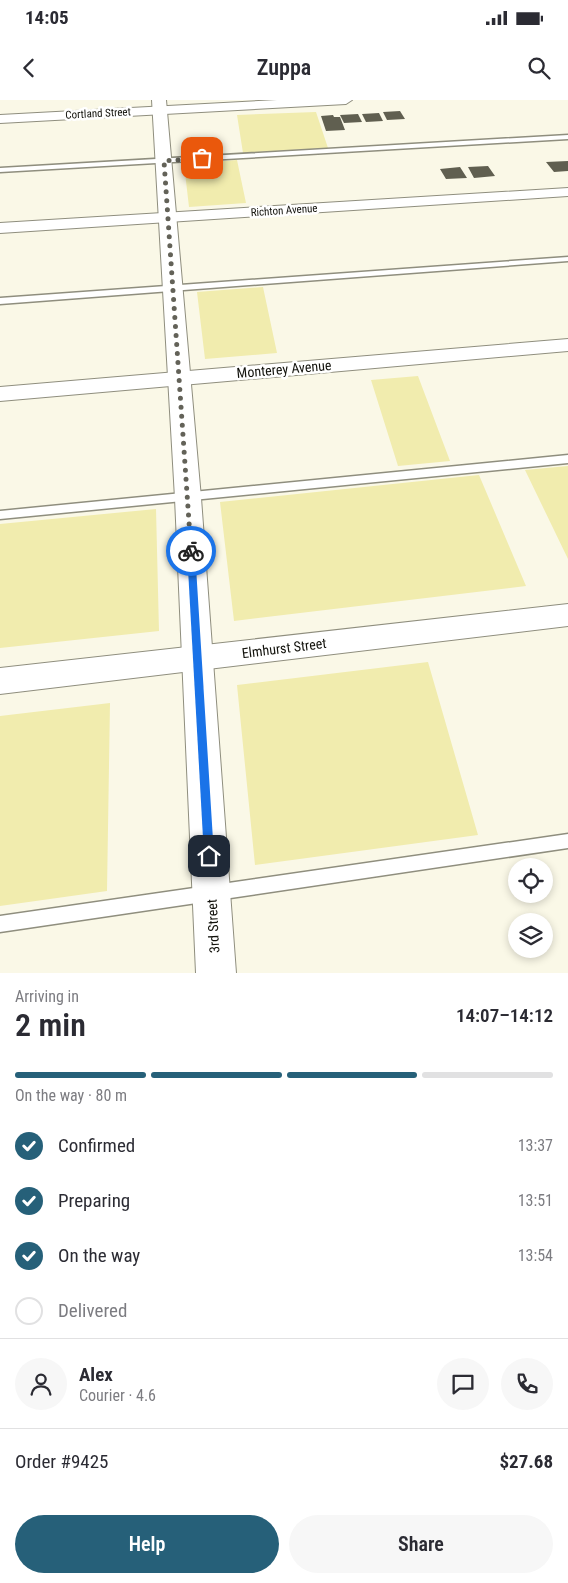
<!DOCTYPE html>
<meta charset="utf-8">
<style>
:root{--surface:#fff;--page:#f7f7f7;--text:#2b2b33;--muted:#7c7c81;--line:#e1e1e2;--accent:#266079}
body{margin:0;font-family:"Roboto Condensed",sans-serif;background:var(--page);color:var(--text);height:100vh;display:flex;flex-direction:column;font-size:19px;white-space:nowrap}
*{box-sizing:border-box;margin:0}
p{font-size:16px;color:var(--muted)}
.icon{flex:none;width:28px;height:28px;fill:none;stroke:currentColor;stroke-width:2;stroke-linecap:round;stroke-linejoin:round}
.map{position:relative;height:873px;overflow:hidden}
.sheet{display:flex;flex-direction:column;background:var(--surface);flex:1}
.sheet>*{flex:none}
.tools{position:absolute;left:508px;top:758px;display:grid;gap:10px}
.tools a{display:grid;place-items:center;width:45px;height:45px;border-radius:50%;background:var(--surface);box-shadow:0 2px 8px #0003;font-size:25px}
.pin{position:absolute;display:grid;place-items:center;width:42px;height:42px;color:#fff;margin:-21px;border-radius:10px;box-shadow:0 2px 8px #0006}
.courier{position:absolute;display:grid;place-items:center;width:50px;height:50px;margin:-25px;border:4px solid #1a73e8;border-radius:50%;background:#fff;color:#222;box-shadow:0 1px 6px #0007}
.head em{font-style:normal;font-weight:600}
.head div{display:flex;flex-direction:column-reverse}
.head{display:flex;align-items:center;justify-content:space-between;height:85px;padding:0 15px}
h1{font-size:32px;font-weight:600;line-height:38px}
.bar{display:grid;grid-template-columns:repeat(4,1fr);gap:8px 5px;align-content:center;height:60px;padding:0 15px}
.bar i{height:6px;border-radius:4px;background:var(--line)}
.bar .on{background:var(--accent)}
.bar p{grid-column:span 4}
.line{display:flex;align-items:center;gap:12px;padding:0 15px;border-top:1px solid var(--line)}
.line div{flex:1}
.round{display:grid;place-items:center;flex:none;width:52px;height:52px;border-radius:26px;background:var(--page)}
ol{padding:0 15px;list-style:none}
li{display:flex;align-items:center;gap:15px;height:55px}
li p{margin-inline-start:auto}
li .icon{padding:5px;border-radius:50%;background:var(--accent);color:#fff;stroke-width:4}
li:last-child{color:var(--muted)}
li i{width:28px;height:28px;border:2px solid var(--line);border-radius:50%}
.primary-button{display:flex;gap:10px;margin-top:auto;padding:10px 15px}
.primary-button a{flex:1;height:58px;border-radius:30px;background:var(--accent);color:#fff;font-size:20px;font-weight:600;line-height:58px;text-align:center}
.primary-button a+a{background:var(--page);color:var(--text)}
.status{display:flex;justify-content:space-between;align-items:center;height:35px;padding:0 25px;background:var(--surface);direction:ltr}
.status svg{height:14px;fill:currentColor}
header{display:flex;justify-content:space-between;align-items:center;height:65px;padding:0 15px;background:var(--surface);font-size:22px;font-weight:600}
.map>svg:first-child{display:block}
.green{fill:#f1ecae}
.building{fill:#605f50}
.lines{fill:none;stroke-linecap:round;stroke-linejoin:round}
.service-casing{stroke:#8f8e7e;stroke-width:3}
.minor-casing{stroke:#8f8e7e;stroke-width:2}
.tertiary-casing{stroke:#8f8e7e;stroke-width:2}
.service{fill:#fff;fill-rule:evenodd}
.minor{fill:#fff;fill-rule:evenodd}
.tertiary{fill:#fff;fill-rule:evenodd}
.route{fill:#1a73e8}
.done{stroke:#636258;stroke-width:5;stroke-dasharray:0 9}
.labels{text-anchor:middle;stroke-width:5;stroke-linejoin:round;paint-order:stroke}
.far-street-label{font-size:11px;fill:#11110b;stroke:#fff}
.street-label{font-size:14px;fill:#11110b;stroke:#fff}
</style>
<div class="status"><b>14:05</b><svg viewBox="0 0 49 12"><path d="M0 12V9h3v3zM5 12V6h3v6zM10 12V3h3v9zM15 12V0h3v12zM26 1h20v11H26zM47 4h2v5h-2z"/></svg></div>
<header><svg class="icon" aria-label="back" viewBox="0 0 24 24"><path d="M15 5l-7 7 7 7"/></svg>Zuppa<svg class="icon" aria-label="search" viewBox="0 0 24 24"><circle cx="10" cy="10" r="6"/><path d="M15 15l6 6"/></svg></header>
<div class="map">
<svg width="568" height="873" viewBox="0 0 568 873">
<rect width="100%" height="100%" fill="#faf8e7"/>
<path class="green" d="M 316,12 L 328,48 L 243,53 L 237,15 Z
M 237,60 L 246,103 L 189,107 L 184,64 Z
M 263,187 L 277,253 L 205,259 L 197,192 Z
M 418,276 L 450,361 L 398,366 L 371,280 Z
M 568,366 L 568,459 L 525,370 Z
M 479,375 L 526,486 L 234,521 L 220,402 Z
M 156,409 L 159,531 L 0,548 L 0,424 Z
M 428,562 L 478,735 L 255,765 L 237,585 Z
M 110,603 L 107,791 L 0,806 L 0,616 Z"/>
<path class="building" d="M 400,11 L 405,19 L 387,20 L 383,12 Z
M 379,13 L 383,21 L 366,22 L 362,14 Z
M 358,14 L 362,22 L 344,23 L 340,15 Z
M 333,15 L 334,17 L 340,17 L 345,30 L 326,31 L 321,16 Z
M 568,61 L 568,71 L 554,72 L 546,62 Z
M 488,66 L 495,76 L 474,78 L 468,67 Z
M 460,67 L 467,78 L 446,79 L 440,69 Z"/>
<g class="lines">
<defs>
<path id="service" d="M 568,35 L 568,39 L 0,72 L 0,68 Z
M 568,157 L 568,161 L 0,204 L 0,198 Z
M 568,355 L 568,363 L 0,419 L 0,411 Z
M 568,734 L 568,748 L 0,832 L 0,816 Z"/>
<path id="minor" d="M 277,0 L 352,0 L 346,4 L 0,23 L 0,15 Z
M 568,88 L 568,96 L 0,133 L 0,123 Z
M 568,239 L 568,251 L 0,301 L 0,287 Z
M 568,504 L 568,526 L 0,594 L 0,568 Z"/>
<path id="tertiary" d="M 152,0 L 166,0 L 201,398 L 236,873 L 196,873 L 175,398 Z"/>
</defs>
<use href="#service" class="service-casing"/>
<use href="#minor" class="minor-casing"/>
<use href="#tertiary" class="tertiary-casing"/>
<use href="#service" class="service"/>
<use href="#minor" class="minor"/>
<use href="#tertiary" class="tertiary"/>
</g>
<path class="route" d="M 191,448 L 195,451 L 214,756 L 213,760 L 209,761 L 205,760 L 204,756 L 187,451 Z"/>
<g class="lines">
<path class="done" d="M 191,451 L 164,61 L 202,58"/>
</g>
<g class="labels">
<g class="far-street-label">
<text transform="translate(98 13) rotate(-3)" y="4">Cortland Street</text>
<text transform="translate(284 110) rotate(-4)" y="4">Richton Avenue</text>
</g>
<g class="street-label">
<text transform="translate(284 269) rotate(-5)" y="5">Monterey Avenue</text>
<text transform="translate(284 548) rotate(-7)" y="5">Elmhurst Street</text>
<text transform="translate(213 826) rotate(-93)" y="5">3rd Street</text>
</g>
</g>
</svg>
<div class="tools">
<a><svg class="icon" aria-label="locate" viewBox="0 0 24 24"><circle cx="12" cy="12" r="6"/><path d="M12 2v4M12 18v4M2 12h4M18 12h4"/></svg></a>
<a><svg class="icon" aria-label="layers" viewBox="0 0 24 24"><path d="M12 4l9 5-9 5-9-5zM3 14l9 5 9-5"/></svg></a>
</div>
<div class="pin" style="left:202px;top:58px;background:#ea580c"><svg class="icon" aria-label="bag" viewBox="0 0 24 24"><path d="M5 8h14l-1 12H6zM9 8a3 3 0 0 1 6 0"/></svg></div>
<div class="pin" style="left:209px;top:756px;background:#1f2937"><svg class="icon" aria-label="home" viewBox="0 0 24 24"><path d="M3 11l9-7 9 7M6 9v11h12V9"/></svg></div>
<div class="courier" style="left:191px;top:451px"><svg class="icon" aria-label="bike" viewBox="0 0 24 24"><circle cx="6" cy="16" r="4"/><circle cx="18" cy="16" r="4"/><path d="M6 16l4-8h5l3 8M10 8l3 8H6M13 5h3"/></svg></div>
</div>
<section class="sheet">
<div class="head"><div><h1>2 min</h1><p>Arriving in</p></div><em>14:07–14:12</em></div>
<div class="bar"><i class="on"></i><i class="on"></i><i class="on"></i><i></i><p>On the way · 80 m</p></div>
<ol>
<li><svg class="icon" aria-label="check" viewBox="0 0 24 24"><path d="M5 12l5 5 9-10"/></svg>Confirmed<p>13:37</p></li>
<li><svg class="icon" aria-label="check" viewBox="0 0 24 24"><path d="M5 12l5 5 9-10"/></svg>Preparing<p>13:51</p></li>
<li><svg class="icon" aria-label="check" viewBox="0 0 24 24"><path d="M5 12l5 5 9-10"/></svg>On the way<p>13:54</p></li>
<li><i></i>Delivered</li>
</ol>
<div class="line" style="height:90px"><a class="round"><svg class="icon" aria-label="person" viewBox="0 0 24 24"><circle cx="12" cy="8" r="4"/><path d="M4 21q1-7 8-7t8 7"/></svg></a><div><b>Alex</b><p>Courier · 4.6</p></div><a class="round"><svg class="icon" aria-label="chat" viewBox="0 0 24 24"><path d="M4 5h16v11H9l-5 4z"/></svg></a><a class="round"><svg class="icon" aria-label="phone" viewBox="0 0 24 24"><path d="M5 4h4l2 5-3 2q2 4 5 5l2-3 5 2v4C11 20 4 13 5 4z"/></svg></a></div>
<div class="line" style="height:65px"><div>Order #9425</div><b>$27.68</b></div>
<div class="primary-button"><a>Help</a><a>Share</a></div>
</section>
